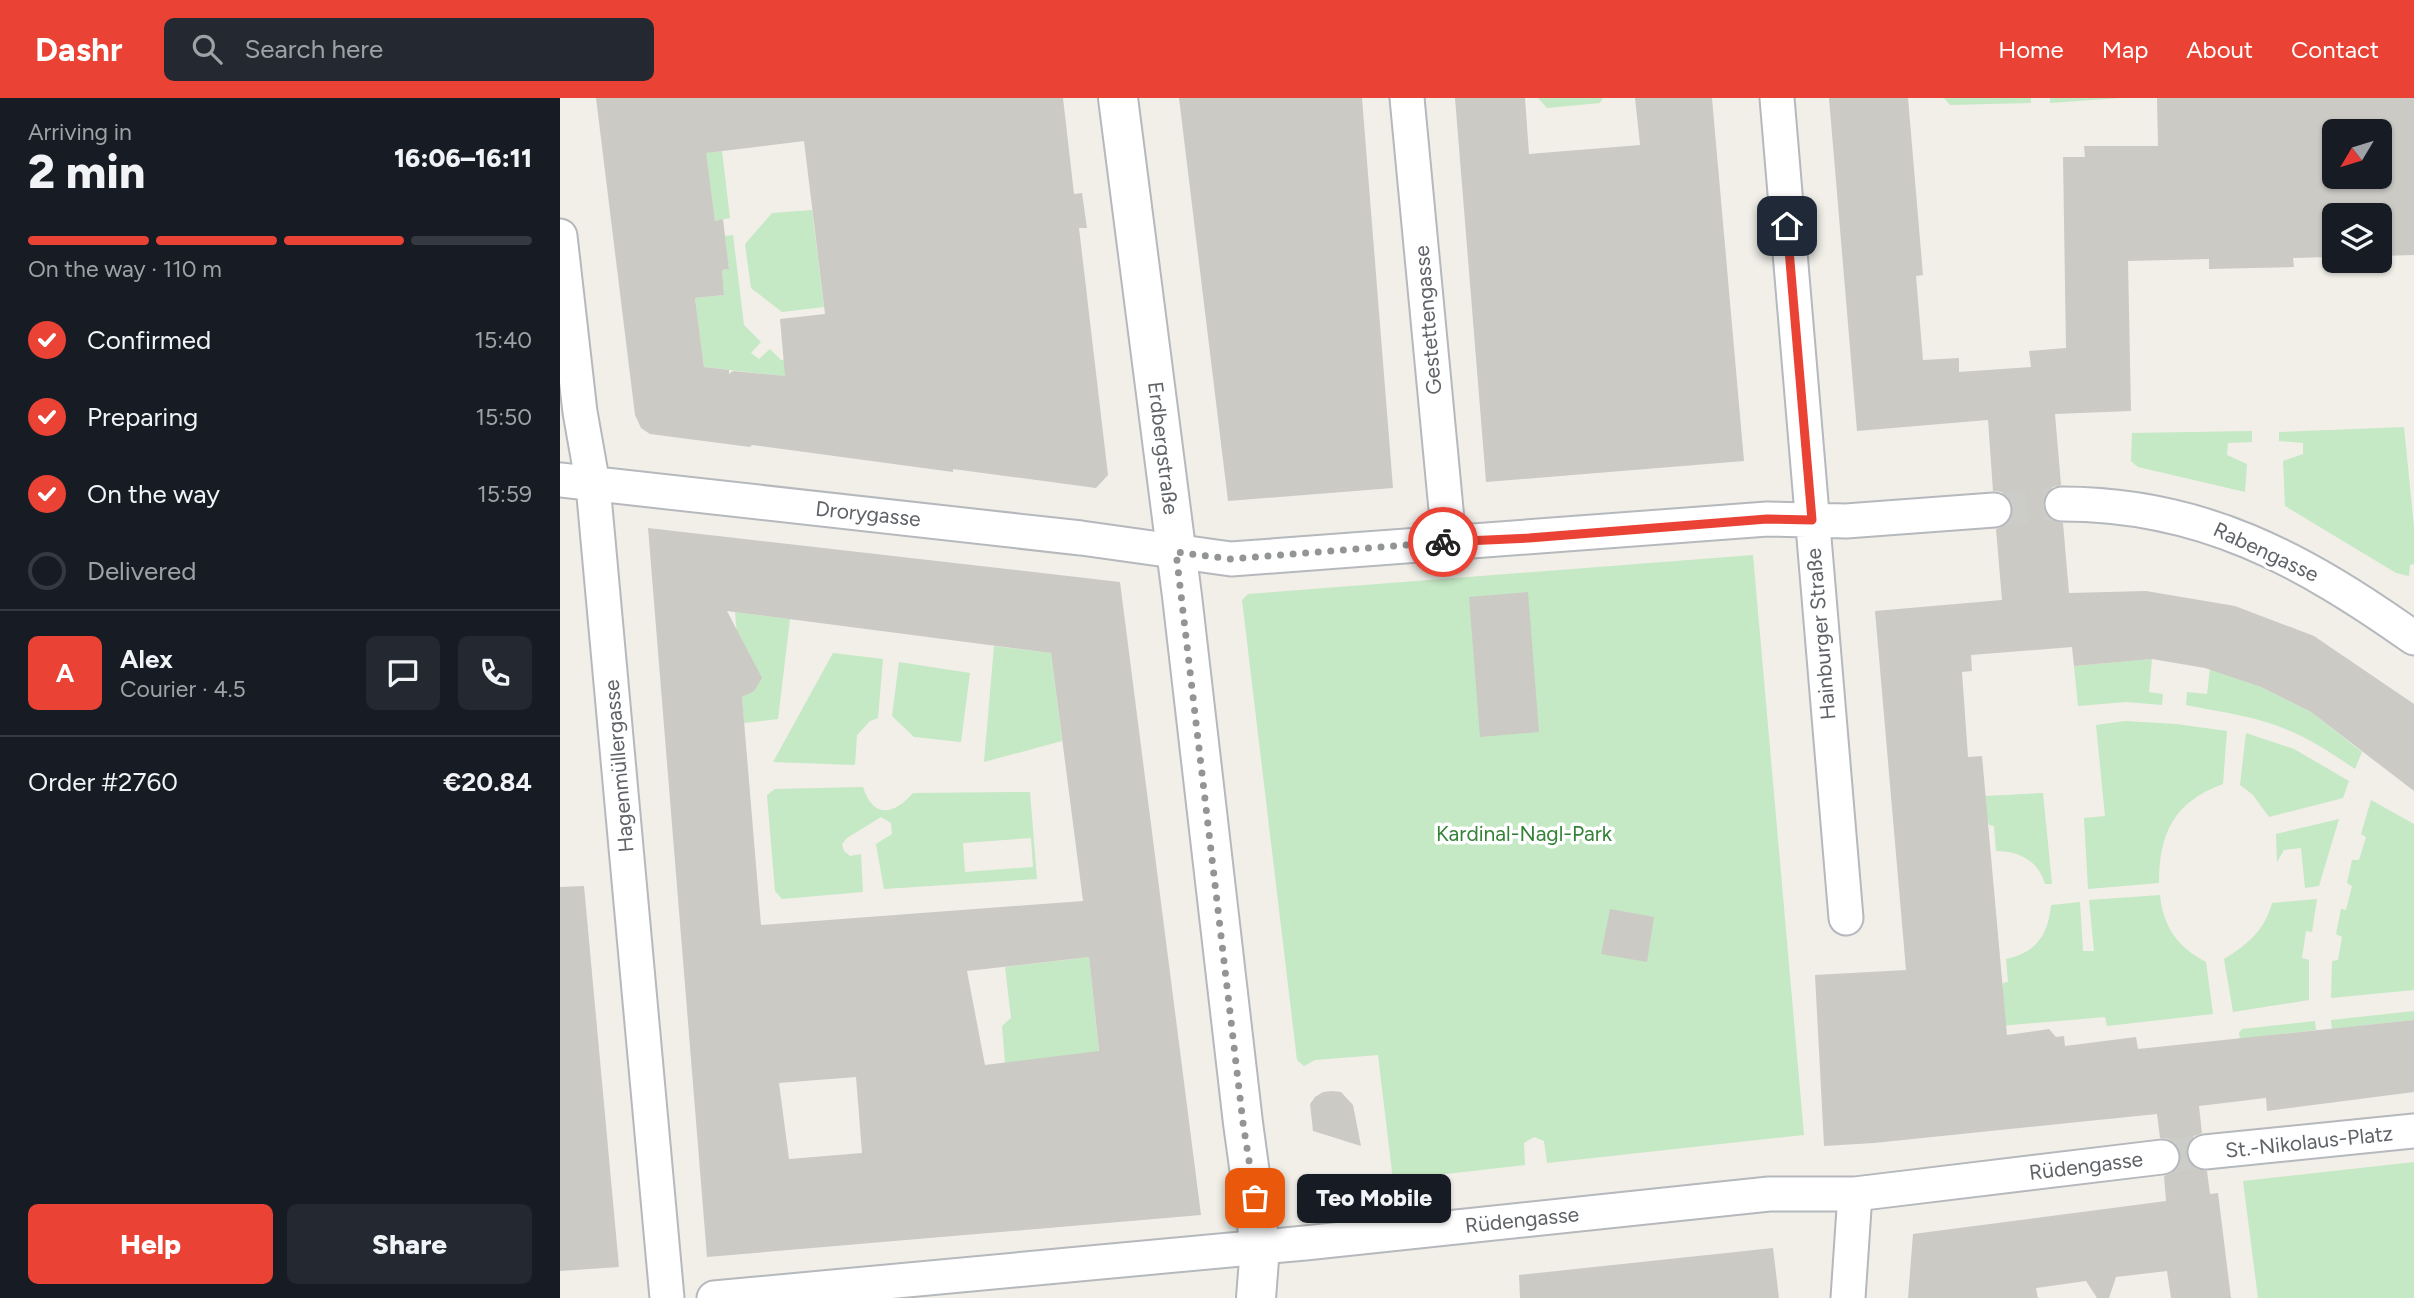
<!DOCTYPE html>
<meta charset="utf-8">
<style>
:root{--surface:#171b24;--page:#242831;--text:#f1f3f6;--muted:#9ea1a6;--line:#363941;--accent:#ea4335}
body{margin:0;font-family:Figtree,sans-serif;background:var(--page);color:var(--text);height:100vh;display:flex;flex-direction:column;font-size:26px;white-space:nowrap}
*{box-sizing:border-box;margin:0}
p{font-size:23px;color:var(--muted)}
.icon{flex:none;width:38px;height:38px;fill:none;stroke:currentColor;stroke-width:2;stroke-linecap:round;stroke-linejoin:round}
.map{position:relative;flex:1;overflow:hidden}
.side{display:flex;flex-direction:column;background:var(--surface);width:560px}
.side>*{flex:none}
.needle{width:46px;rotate:232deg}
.tools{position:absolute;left:1762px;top:21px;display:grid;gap:14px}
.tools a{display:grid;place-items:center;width:70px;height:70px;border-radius:10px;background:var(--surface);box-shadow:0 2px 5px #0004;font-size:35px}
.pin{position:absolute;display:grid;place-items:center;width:60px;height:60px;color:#fff;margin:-30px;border-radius:14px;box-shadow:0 4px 10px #0006}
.courier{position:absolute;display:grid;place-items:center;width:70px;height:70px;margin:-35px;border:5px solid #ea4335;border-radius:50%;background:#fff;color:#222;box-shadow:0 2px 9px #0007}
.bubble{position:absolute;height:49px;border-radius:10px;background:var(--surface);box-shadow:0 2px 5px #0004;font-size:23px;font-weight:800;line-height:49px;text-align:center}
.head em{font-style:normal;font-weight:800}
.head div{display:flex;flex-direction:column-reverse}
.head{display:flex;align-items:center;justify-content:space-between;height:119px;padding:0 28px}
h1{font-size:46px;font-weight:800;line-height:52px}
.bar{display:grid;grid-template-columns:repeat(4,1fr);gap:10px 7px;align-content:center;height:84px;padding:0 28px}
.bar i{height:9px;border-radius:5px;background:var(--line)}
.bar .active{background:var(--accent)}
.bar p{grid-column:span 4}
.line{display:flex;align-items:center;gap:18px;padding:0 28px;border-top:2px solid var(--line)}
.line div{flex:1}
.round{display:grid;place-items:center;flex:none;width:74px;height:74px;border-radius:10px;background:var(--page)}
ol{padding:0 28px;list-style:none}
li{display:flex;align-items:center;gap:21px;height:77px}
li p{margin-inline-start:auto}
li .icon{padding:7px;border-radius:50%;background:var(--accent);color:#fff;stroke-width:4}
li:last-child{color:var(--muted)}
li i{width:38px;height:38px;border:4px solid var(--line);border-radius:50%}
.primary-button{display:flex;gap:14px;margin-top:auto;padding:14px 28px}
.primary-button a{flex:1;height:80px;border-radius:10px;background:var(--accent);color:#fff;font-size:28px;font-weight:800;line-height:80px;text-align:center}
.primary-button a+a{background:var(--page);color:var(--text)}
header{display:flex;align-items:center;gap:42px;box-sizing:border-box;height:98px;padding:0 35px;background:var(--accent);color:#fff}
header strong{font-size:33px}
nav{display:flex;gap:38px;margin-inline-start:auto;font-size:24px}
.search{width:490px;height:63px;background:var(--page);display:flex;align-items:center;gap:18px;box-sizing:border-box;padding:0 24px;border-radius:10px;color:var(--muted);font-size:26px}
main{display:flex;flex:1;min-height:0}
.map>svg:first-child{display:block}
.green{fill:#c5e8c5;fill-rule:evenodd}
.building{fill:#cccac5;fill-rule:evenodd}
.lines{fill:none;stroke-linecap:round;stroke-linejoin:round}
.minor-tunnel{stroke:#ccccc8;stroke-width:33;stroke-dasharray:33 17;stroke-linecap:butt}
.minor-casing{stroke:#b5b8bc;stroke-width:37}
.tertiary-casing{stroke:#b5b8bc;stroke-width:42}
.minor{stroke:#fff;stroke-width:33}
.tertiary{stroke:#fff;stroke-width:38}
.done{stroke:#929495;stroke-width:7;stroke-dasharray:0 12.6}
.route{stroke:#ea4335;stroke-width:9}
.labels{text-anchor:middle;stroke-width:7;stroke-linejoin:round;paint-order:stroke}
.street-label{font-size:21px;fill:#5f6368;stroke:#fff}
.park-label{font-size:21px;fill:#348238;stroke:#fff}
</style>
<header>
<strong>Dashr</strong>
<div class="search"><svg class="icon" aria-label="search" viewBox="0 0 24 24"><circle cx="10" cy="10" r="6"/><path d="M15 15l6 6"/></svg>Search here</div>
<nav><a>Home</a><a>Map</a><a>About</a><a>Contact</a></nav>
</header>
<main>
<section class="side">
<div class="head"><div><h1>2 min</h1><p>Arriving in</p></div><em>16:06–16:11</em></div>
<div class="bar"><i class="active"></i><i class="active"></i><i class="active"></i><i></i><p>On the way · 110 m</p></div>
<ol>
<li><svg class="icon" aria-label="check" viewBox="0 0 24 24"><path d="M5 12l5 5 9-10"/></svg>Confirmed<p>15:40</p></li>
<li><svg class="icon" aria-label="check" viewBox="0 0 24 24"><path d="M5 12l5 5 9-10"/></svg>Preparing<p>15:50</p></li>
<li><svg class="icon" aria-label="check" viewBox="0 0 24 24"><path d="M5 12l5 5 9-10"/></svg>On the way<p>15:59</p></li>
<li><i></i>Delivered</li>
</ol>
<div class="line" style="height:126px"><b class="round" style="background:var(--accent);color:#fff">A</b><div><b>Alex</b><p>Courier · 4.5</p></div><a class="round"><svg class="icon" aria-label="chat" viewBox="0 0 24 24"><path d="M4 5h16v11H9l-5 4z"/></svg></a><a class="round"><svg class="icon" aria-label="phone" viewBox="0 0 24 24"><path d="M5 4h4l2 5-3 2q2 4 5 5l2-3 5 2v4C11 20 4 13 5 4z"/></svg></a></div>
<div class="line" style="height:91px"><div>Order #2760</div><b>€20.84</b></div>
<div class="primary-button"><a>Help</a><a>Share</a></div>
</section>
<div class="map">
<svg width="1854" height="1200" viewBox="0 0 1854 1200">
<rect width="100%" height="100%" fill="#f1efe8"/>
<path class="green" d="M 978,0 L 1043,0 L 1040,5 L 987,10 Z
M 1384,0 L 1471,0 L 1471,5 L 1390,7 Z
M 1490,0 L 1560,0 L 1490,5 Z
M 162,53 L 170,120 L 155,123 L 145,55 Z
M 252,112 L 264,209 L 222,214 L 191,190 L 185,146 L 212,115 Z
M 173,137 L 184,227 L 201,244 L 191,255 L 199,261 L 210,251 L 221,262 L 261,258 L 257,282 L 144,269 L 135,200 L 164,197 L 162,172 L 169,171 L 165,138 Z
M 1844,329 L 1854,429 L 1854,466 L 1850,467 L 1849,478 L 1836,475 L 1725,408 L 1723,363 L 1743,356 L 1743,345 L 1719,343 L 1719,334 Z
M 1692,333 L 1692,344 L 1668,345 L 1667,357 L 1687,366 L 1685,394 L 1578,369 L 1571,363 L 1572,335 Z
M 1193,457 L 1244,1037 L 987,1065 L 984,1043 L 974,1039 L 964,1045 L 965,1067 L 833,1082 L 818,957 L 755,962 L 744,968 L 737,962 L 682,502 L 688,496 Z
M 175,514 L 230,521 L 218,621 L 184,625 L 182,599 C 193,593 199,590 200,577 L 179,561 Z
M 434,548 L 491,555 L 502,643 L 424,664 Z
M 273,555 L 323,561 L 318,620 L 310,623 L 297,637 L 295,667 L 213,664 Z
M 1592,561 L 1589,594 L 1603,596 L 1602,607 L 1566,604 L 1518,608 L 1514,568 Z
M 339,564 L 410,575 L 401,644 L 354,639 L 332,618 Z
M 1650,571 L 1701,589 L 1751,614 L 1802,654 L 1795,671 C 1773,656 1752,642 1728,632 C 1696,618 1660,614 1626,607 L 1627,594 L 1647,596 Z
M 1565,623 L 1616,626 L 1667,633 L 1663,686 C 1614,704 1599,735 1599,785 L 1528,791 L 1524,720 L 1545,718 L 1536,627 Z
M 1686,635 L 1734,651 L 1789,683 L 1783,700 L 1709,719 L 1693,697 L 1680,687 Z
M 303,689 C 313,721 334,717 353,695 L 470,694 L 477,781 L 324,791 L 316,746 L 332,736 L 331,725 L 321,719 L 287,740 L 282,746 L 284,753 L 290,758 L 301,756 L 303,794 L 222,801 L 215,793 L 207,697 L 215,691 ZM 471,740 L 473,769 L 405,774 L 403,745 Z
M 1483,695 L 1492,786 L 1485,786 C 1479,763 1459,753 1436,753 L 1434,728 L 1429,727 L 1428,723 L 1414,724 L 1404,699 Z
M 1811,702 L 1854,726 L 1854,892 L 1771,900 L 1772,863 L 1778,862 L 1782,839 L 1776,836 L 1781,811 L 1786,812 L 1792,788 L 1787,785 L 1792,762 L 1799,762 L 1806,739 L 1801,736 Z
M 1779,721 L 1759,788 L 1745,790 L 1741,750 L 1724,752 L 1717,764 L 1716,736 Z
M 1600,797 C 1603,828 1617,849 1646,864 L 1653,916 L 1547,928 L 1545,919 L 1427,929 L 1430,891 L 1443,890 L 1443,885 L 1448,884 L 1446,861 C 1477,854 1488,837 1491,807 L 1520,804 L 1523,853 L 1534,853 L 1529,802 Z
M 1757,801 L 1752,834 L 1746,833 L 1742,860 L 1749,862 L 1749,902 L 1673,914 L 1664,861 C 1687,847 1705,832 1712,805 Z
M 529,859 L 539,955 L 445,965 L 442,928 L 451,920 L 445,869 Z
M 1854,913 L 1854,922 L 1772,931 L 1771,922 Z
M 1755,923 L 1756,932 L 1680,941 L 1679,935 L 1682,931 Z
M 1854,1064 L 1854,1200 L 1698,1200 L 1683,1083 Z"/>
<path class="building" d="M 36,0 L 503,0 L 514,96 L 522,95 L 527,130 L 519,130 L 548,377 L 536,390 L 393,371 L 393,374 L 192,347 L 190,349 L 90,336 L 81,330 L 75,317 ZM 244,43 L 265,216 L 220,221 L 225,278 L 173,273 L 169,276 L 169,272 L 144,269 L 135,200 L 164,197 L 162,172 L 169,171 L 163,121 L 155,123 L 146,55 Z
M 619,0 L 802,0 L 833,390 L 668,403 Z
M 895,0 L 965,0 L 969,56 L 1080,47 L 1075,0 L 1152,0 L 1184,363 L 926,384 Z
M 1269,0 L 1348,0 L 1363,177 L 1356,178 L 1363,262 L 1399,260 L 1399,274 L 1471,269 L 1469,253 L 1506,250 L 1503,59 L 1525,59 L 1524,48 L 1598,48 L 1597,0 L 1854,0 L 1854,157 L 1820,158 L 1820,117 L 1774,117 L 1774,159 L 1733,160 L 1734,169 L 1649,171 L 1649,161 L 1568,163 L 1571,313 L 1495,316 L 1501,387 L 1493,389 L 1486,395 L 1483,406 L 1485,415 L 1491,422 L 1503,425 L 1509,495 L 1586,493 L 1675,508 L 1754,538 L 1854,606 L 1854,693 L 1751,614 L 1701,589 L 1645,570 L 1592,561 L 1514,568 L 1512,549 L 1411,557 L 1412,573 L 1402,574 L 1408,659 L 1422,658 L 1447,937 L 1489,931 L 1496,939 L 1504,938 L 1505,948 L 1576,939 L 1578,951 L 1854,922 L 1854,994 L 1707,1013 L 1706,1000 L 1639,1008 L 1642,1035 L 1634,1038 L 1628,1046 L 1626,1057 L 1630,1066 L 1637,1071 L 1647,1073 L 1650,1096 L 1658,1095 L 1671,1200 L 1611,1200 L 1607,1173 L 1556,1179 L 1549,1200 L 1537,1200 L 1526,1183 L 1476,1190 L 1478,1200 L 1348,1200 L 1353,1136 L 1606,1103 L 1604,1078 L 1614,1074 L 1619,1067 L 1621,1057 L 1617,1047 L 1609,1041 L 1600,1040 L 1597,1016 L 1314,1045 L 1264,1048 L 1255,877 L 1346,872 L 1315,513 L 1442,502 L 1436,431 L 1445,427 L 1452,420 L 1453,411 L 1449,401 L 1442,394 L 1433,393 L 1428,322 L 1297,333 ZM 1774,33 L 1820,33 L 1820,79 L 1774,79 Z
M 88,430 L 560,484 L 641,1117 L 147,1159 ZM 167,513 L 491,555 L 523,803 L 201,827 L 182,599 L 194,593 L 202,580 ZM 529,859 L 539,953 L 425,967 L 407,873 ZM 296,979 L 302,1055 L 229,1061 L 219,985 Z
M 968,494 L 979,634 L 920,639 L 909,499 Z
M 24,788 L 59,1169 L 0,1173 L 0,789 Z
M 1050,811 L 1094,819 L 1087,864 L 1041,856 Z
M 772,993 L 781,994 L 793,1007 L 801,1048 L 753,1033 L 750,1006 L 755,999 L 763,994 Z
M 1213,1150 L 1219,1200 L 960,1200 L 959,1177 Z"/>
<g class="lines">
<path class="minor-tunnel" d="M 1434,412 L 1502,406
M 1602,1059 L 1645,1054"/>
<defs>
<path id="minor" d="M 847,0 L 889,443
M 1217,0 L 1286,820
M 0,138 L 20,314 L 33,387 L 107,1200
M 0,382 L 521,440 L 671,461 L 1207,421 L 1286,423 L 1434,412
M 1502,406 C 1642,406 1742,461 1854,540
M 1645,1054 L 1854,1033
M 154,1200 L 745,1145 L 1209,1096 L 1295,1096 L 1602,1059
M 1288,1200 L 1295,1096"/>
<path id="tertiary" d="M 558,0 L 622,498 L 683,1025 L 700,1149 L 696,1200"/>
</defs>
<use href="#minor" class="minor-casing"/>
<use href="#tertiary" class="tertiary-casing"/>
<use href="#minor" class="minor"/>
<use href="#tertiary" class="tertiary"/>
</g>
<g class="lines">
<path class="done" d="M 695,1100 L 683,1025 L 616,454 L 671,461 L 883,444"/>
<path class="route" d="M 883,444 L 969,440 L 1207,421 L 1252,422 L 1227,128"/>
</g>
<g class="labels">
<g class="street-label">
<text transform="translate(868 222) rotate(-95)" y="7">Gestettengasse</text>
<text transform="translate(603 350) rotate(83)" y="7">Erdbergstraße</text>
<text transform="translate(308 416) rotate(6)" y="7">Drorygasse</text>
<text transform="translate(1706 454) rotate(25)" y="7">Rabengasse</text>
<text transform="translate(1261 536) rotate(-95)" y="7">Hainburger Straße</text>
<text transform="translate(59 668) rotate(-95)" y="7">Hagenmüllergasse</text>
<text transform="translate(1749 1044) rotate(-6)" y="7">St.-Nikolaus-Platz</text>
<text transform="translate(1526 1068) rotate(-7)" y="7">Rüdengasse</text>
<text transform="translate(962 1122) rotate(-6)" y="7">Rüdengasse</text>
</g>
<g class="park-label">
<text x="964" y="743">Kardinal-Nagl-Park</text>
</g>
</g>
</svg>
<div class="tools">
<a><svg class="needle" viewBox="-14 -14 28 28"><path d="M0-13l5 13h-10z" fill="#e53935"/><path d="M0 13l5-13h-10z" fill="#9ea1a6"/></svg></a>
<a><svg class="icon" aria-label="layers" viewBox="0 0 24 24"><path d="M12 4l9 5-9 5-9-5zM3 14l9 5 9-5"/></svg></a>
</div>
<div class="pin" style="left:695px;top:1100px;background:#ea580c"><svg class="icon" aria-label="bag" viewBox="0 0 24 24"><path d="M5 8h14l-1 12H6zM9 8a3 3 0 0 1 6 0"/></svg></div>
<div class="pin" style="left:1227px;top:128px;background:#1f2937"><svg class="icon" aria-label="home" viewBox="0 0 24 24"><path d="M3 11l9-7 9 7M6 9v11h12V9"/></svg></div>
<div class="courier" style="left:883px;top:444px"><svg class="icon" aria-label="bike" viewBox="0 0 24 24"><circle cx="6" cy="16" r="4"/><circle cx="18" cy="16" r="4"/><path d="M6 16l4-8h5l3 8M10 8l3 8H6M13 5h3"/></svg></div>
<div class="bubble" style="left:737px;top:1076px;width:154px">Teo Mobile</div>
</div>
</main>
